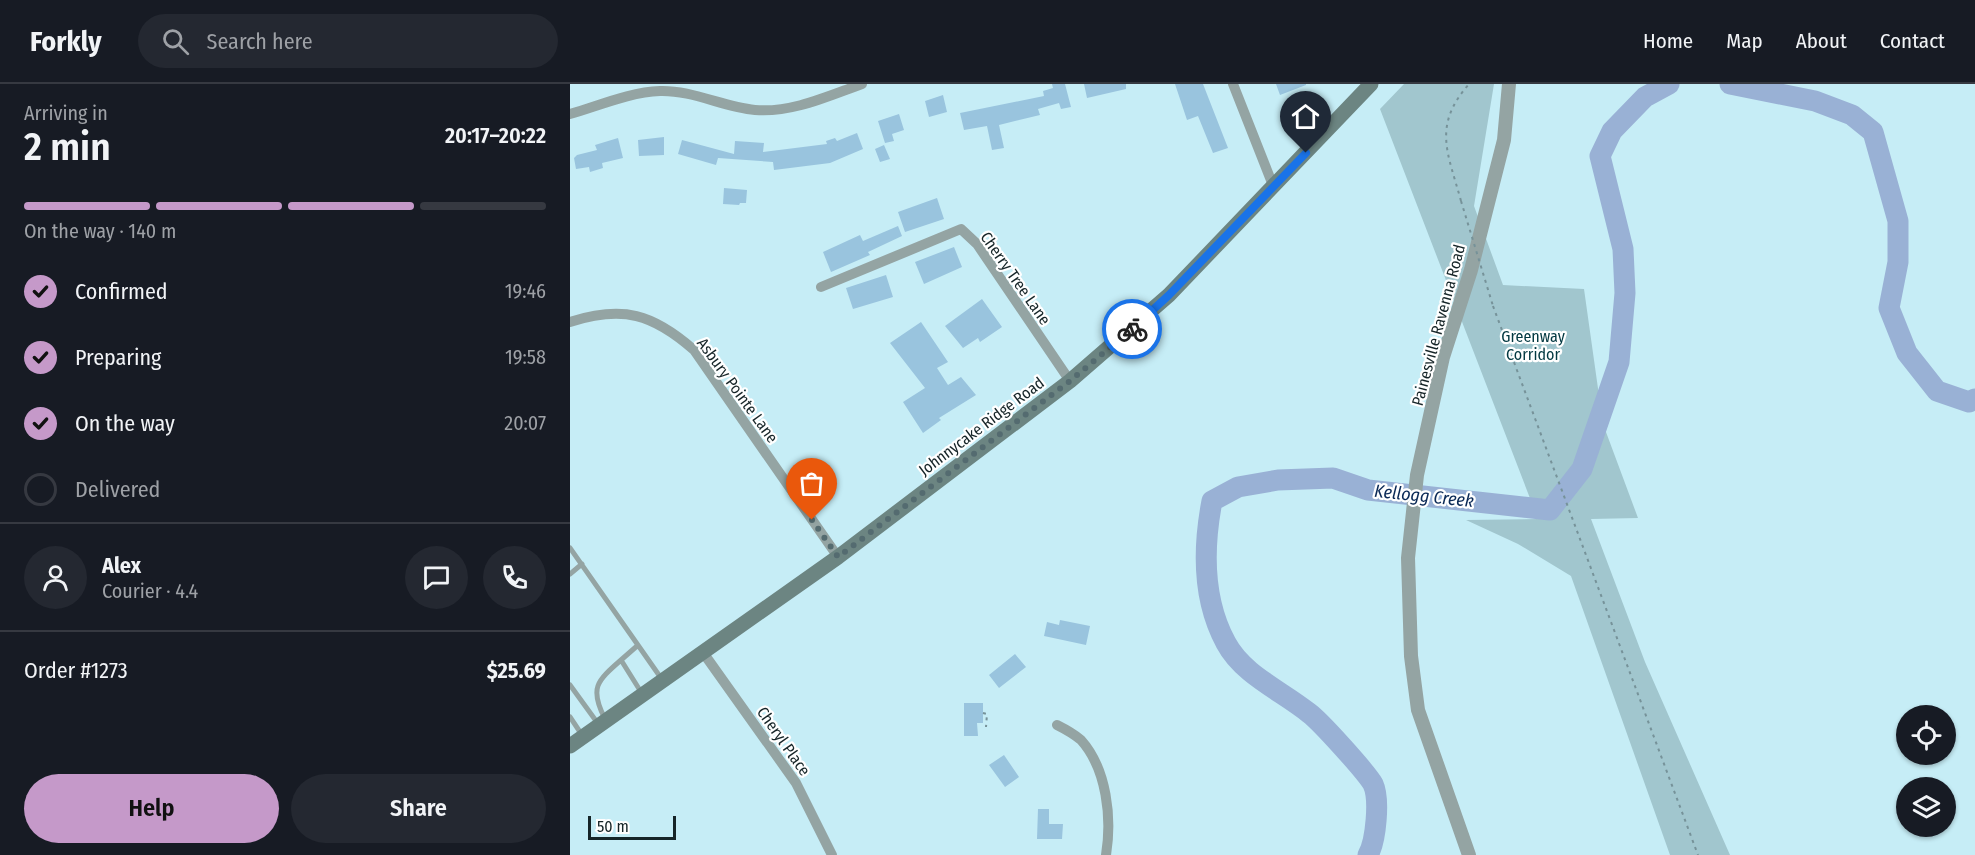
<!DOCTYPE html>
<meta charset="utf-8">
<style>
:root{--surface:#171b24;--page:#242831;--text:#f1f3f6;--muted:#9ea1a6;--line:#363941;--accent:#c599c9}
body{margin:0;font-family:"Fira Sans Condensed",sans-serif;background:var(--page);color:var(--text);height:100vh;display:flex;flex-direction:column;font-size:22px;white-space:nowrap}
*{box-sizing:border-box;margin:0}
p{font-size:20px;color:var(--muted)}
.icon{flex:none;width:33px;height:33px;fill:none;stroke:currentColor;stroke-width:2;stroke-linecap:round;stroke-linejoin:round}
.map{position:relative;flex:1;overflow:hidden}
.drawer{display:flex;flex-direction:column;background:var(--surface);width:570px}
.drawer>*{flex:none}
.fabs{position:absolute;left:1326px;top:621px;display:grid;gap:12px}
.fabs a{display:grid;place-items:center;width:60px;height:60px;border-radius:50%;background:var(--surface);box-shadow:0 2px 4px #0004;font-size:30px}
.scale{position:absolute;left:18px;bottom:15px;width:88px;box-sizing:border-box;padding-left:6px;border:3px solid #162528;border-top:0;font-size:16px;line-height:21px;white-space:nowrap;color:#162528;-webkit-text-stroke:4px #fff;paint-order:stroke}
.pin{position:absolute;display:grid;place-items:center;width:51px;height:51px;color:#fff;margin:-62px -26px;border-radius:50% 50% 50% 0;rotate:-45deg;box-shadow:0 0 6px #0007}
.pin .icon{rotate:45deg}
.courier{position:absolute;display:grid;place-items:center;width:60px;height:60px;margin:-30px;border:4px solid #1a73e8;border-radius:50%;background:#fff;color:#222;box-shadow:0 2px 8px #0007}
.head em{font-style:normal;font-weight:600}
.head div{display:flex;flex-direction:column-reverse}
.head{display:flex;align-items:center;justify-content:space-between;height:102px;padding:0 24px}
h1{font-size:39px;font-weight:600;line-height:45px}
.bar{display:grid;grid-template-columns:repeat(4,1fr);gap:9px 6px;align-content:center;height:72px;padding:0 24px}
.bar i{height:8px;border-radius:4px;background:var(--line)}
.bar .current{background:var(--accent)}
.bar p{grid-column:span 4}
.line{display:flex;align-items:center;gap:15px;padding:0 24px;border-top:2px solid var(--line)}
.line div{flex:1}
.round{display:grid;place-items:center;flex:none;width:63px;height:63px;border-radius:32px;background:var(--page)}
ol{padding:0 24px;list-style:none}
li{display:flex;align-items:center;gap:18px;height:66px}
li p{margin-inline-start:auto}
li .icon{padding:6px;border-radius:50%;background:var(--accent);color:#111;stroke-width:4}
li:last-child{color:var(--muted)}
li i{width:33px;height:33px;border:3px solid var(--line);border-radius:50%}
.action{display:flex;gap:12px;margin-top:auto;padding:12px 24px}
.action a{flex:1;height:69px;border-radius:36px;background:var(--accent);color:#111;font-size:24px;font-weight:600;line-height:69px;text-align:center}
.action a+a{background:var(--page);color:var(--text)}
header{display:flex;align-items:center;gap:36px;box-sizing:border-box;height:84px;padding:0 30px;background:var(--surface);border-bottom:2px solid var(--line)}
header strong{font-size:28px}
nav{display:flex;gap:33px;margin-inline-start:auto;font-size:21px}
.search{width:420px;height:54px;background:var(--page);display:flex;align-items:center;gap:15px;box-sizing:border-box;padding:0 21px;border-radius:33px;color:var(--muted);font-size:22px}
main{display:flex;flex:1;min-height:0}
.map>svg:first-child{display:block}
.green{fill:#a1c6ce}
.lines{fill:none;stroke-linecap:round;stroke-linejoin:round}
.river{stroke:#99b1d5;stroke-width:21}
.building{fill:#99c4de}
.path{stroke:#769299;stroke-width:2;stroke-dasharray:3 4.5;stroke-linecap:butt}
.service{stroke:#94a4a3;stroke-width:5}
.minor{stroke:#94a4a3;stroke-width:10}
.tertiary{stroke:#94a4a3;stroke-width:14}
.secondary{stroke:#6c8582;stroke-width:15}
.path-bridge{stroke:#769299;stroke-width:2;stroke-dasharray:3 4.5;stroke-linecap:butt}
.done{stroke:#546b70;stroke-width:6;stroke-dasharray:0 10.8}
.route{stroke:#1a73e8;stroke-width:8}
.labels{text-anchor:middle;stroke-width:4.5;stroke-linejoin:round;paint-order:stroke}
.street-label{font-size:16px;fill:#162528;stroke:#fff}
.park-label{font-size:16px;fill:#023841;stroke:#fff}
.water-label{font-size:18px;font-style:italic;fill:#0a2956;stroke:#fff}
</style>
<header>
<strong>Forkly</strong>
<div class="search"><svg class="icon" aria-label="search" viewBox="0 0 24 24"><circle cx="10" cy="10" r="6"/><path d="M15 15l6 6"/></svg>Search here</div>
<nav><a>Home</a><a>Map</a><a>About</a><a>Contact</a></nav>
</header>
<main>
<section class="drawer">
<div class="head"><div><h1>2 min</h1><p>Arriving in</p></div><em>20:17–20:22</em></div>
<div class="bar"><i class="current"></i><i class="current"></i><i class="current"></i><i></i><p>On the way · 140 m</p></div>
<ol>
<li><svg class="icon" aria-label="check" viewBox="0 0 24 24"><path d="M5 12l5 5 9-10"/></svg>Confirmed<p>19:46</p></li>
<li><svg class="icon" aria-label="check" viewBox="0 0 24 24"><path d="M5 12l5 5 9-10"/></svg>Preparing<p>19:58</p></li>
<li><svg class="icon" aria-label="check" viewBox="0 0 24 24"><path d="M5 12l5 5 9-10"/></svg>On the way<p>20:07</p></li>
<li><i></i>Delivered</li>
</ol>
<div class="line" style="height:108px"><a class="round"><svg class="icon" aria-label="person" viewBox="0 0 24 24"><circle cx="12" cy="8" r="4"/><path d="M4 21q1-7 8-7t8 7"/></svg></a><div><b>Alex</b><p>Courier · 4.4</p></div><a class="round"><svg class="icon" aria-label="chat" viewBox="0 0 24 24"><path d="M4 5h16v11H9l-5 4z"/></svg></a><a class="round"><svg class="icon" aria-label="phone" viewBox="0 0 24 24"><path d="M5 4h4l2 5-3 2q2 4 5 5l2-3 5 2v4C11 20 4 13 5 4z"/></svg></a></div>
<div class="line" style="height:78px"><div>Order #1273</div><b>$25.69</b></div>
<div class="action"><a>Help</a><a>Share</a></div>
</section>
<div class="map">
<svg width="1405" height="771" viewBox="0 0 1405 771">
<rect width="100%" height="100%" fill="#c6edf6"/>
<path class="green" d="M 834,0 L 924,0 L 904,122 L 933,201 L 1014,205 L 1033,340 L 1068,434 L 1021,435 L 1075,578 L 1160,771 L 1100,771 L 1001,492 L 948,460 L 896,436 L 968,435 L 810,25 Z"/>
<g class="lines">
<path class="river" d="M 1160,0 L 1245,17 L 1282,31 L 1303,48 L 1328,137 L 1328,178 L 1319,224 L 1337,269 L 1367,307 L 1399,318 L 1405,315
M 798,771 C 806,757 810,715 803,700 C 796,688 751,638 739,629 C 712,607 673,591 656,559 C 632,515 633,464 642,417 L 668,403 L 708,396 L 763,394 L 798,406 L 980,426 L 1012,385 L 1049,278 L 1055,209 L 1053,165 L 1030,72 L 1042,47 L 1075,13 L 1099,0"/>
</g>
<path class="building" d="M 482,0 L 495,0 L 501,23 L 491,25 L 489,19 L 468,25 L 470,31 L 429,41 L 434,64 L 422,66 L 417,42 L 394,46 L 390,29 L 474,12 L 473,7 L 483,4 Z
M 514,0 L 556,0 L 556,5 L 517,14 Z
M 605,0 L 633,0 L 658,64 L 643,69 L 628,32 L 617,36 Z
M 706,0 L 736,0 L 736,1 L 710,11 Z
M 373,11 L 377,28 L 359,33 L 355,17 Z
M 329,30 L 334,46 L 322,50 L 324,57 L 315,59 L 308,37 Z
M 287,49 L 293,65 L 260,79 L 204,86 L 203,78 L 148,74 L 146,81 L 108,70 L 112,56 L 164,70 L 165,57 L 194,59 L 193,68 L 257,60 L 256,57 L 265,54 L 267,57 Z
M 94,53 L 94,71 L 69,72 L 68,56 Z
M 48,54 L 53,74 L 32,79 L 33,84 L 20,88 L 19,83 L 6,85 L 4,74 L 7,71 L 27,66 L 25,61 Z
M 314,61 L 320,75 L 310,78 L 305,65 Z
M 154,104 L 177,106 L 176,119 L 170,119 L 169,121 L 153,120 Z
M 367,114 L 374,135 L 335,148 L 328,128 Z
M 328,142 L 332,152 L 298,168 L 300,171 L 261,188 L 253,168 L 290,151 L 293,157 Z
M 384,163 L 392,183 L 354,200 L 345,178 Z
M 316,191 L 323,213 L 283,225 L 276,204 Z
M 412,215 L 432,243 L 410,258 L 408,254 L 393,264 L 375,242 Z
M 351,238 L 378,278 L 367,284 L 378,301 L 391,293 L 406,311 L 369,334 L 371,336 L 353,349 L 333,318 L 355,304 L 320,259 Z
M 490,536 L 520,542 L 516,561 L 474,552 L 477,538 L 489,541 Z
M 445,570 L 456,583 L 429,604 L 419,591 Z
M 394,619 L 413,619 L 413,639 L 407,639 L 408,652 L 394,652 Z
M 434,671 L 449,693 L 435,703 L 419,681 Z
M 468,725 L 479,725 L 479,740 L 493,740 L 492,755 L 467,755 Z"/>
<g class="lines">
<path class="path" d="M 891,117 C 878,69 862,42 899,0
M 923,222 L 1128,771
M 413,629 L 417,630 L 416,643"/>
<path class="service" d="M 564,245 L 577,266
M 0,464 L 91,594
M 0,490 L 12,480
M 67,562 L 51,576 L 71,608
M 0,601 L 29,641
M 0,633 L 12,651
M 35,635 C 19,604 27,597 51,576"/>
<path class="minor" d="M 663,0 L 704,104
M 0,30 C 28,22 60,8 90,7 C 122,6 153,23 185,26 C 222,29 258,12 292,0
M 251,203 L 391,145 L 407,160 L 500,297
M 0,238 C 53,221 83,230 124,266 L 268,473
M 132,567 L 226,699 L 262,771
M 487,641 C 495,645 504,650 511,656 C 537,685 542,734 536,771"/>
<path class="tertiary" d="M 899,771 L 848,626 L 841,572 L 838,474 L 847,391 L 873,273 L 901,186 L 934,56 L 939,0"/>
<path class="secondary" d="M 0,662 L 268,473 L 500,297 L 599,211 L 801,0"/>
<path class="path-bridge" d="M 891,117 L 923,222"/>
</g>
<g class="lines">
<path class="done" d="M 242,436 L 268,473 L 500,297 L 562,245"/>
<path class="route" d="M 562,245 L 599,211 L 736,69"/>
</g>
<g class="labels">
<g class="street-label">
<text transform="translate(446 194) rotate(55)" y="6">Cherry Tree Lane</text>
<text transform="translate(868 241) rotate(-75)" y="6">Painesville Ravenna Road</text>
<text transform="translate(168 306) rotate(54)" y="6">Asbury Pointe Lane</text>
<text transform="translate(411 342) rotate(-37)" y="6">Johnnycake Ridge Road</text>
<text transform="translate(214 657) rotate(55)" y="6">Cheryl Place</text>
</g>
<g class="park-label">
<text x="963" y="258">Greenway<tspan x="963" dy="18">Corridor</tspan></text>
</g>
<g class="water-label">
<text transform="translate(854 412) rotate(6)" y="6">Kellogg Creek</text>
</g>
</g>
</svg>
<div class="fabs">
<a><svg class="icon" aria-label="locate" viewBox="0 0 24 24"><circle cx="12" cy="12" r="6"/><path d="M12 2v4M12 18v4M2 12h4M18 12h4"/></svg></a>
<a><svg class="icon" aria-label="layers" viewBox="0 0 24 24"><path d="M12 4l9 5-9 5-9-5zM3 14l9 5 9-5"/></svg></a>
</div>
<div class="scale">50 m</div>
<div class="pin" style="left:242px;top:436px;background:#ea580c"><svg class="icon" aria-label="bag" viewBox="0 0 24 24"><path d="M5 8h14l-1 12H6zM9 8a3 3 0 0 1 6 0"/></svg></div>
<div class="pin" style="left:736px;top:69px;background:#1f2937"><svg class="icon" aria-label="home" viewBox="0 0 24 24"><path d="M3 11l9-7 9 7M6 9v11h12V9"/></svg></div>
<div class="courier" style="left:562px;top:245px"><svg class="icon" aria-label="bike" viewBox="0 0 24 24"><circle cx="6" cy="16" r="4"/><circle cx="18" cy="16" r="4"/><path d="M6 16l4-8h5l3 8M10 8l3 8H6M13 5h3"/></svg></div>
</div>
</main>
